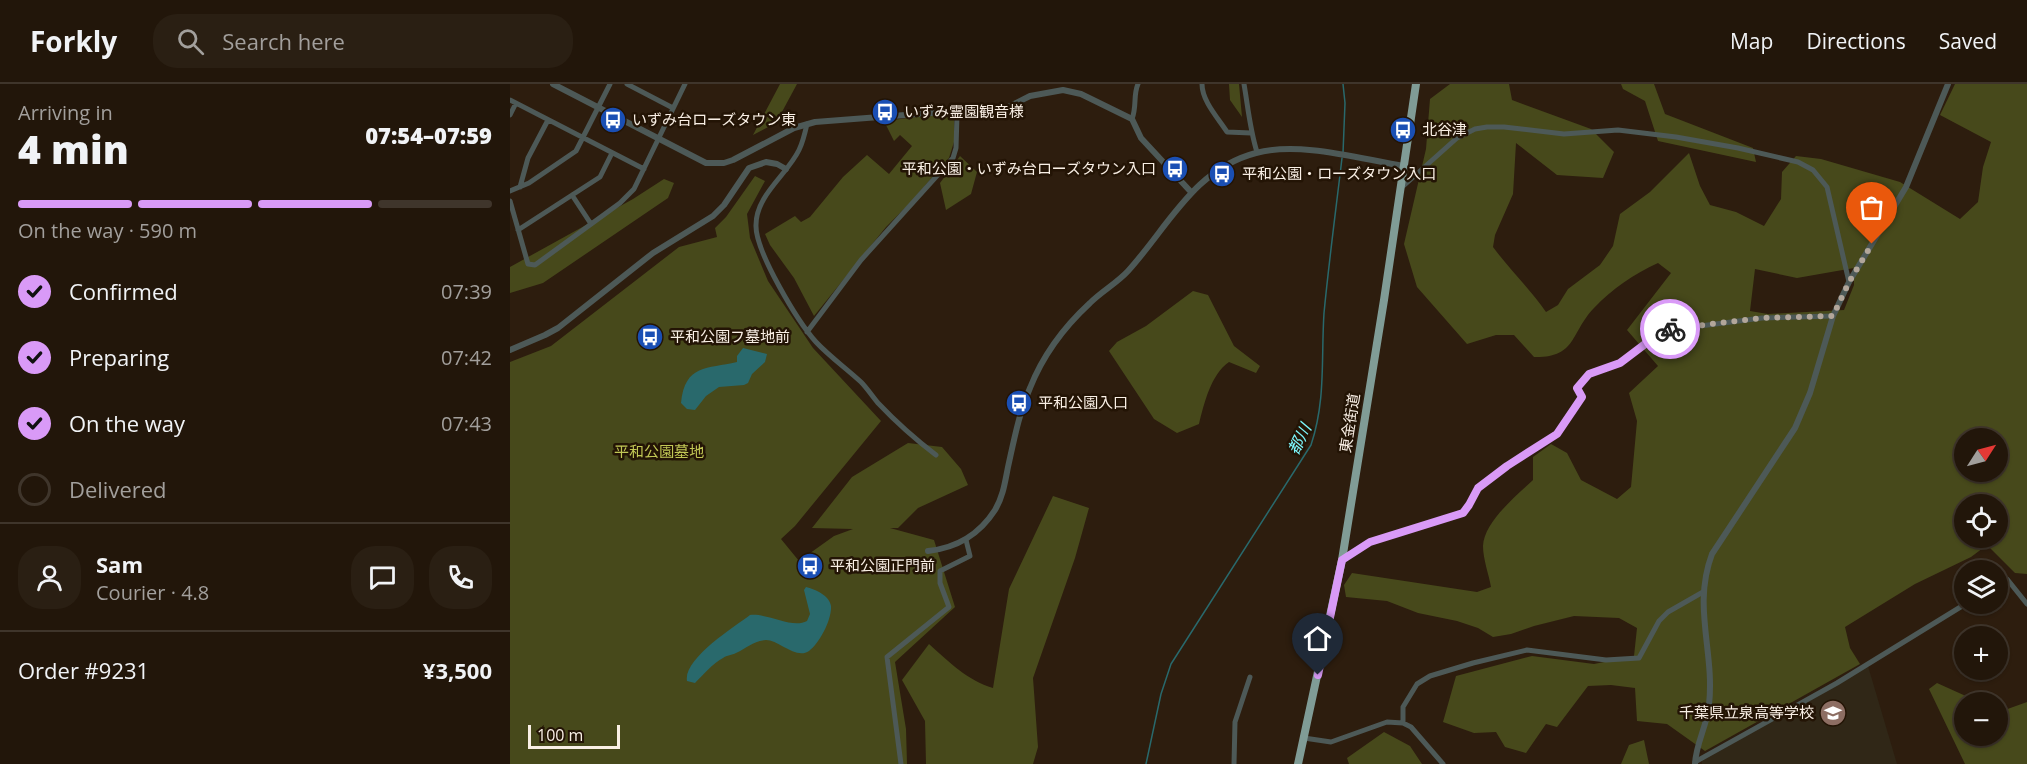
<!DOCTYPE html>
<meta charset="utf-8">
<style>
:root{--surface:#22160a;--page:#2a1f13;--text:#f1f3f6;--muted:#a29f9c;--line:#3f352b;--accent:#d99af7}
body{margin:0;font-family:"Open Sans","Noto Sans JP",sans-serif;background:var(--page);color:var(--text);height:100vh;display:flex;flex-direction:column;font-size:22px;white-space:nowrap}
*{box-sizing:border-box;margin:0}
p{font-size:20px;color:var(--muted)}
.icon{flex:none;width:33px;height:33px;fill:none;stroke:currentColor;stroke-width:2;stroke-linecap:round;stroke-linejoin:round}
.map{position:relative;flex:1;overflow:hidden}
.sheet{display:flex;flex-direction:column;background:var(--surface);width:510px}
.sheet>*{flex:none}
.needle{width:39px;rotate:54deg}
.controls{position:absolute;left:1444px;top:344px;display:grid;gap:12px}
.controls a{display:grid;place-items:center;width:54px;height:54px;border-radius:50%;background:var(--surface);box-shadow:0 2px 4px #0004,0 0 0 2px var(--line);font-size:30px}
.scale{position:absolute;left:18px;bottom:15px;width:92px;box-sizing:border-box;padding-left:6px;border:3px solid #f9efe5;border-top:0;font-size:16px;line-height:21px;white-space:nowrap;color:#f9efe5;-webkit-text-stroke:4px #231405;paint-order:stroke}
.pin{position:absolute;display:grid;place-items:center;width:51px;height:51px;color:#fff;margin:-62px -26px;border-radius:50% 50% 50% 0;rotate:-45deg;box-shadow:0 0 6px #0007}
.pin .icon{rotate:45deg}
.courier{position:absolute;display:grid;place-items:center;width:60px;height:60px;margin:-30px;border:4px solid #d99af7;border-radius:50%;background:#fff;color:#222;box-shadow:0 2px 8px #0007}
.overview em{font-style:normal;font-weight:800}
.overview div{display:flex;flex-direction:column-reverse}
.overview{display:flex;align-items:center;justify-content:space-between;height:102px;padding:0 18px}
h1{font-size:39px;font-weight:800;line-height:45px}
.bar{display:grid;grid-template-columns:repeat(4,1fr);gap:9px 6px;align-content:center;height:72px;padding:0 18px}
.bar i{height:8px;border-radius:4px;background:var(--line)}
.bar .selected{background:var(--accent)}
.bar p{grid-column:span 4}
.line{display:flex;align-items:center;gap:15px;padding:0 18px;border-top:2px solid var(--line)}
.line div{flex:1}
.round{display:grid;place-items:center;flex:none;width:63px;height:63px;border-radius:24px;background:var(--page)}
ol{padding:0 18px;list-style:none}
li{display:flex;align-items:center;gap:18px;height:66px}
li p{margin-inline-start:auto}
li .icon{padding:6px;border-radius:50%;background:var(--accent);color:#111;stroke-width:4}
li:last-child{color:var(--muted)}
li i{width:33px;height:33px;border:3px solid var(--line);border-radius:50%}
header{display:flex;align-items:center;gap:36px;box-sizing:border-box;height:84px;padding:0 30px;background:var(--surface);border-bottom:2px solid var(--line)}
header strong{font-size:28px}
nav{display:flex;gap:33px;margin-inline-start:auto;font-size:21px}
.search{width:420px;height:54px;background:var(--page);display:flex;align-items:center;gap:15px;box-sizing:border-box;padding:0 21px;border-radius:24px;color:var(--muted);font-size:22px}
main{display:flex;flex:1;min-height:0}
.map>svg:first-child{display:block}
.education{fill:#302717}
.green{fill:#47491b;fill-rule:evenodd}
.water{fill:#29696c}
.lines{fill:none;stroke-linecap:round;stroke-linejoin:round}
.stream{stroke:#29696c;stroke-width:1.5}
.minor{stroke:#4d5957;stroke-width:5}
.tertiary{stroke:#4d5957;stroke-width:6}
.trunk{stroke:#809c96;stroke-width:8}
.done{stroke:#b2a69a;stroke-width:6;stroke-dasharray:0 10.8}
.route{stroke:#d99af7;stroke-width:8}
.labels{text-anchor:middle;stroke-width:5;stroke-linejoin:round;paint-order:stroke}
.poi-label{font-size:15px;fill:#f9efe5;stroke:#231405;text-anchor:start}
.street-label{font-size:15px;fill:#f9efe5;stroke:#231405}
.park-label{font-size:15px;fill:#c1c755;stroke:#231405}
.water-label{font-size:16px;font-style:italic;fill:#7df7fd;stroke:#231405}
</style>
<header>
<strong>Forkly</strong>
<div class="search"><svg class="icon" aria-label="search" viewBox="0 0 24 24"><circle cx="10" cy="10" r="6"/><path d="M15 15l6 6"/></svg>Search here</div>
<nav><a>Map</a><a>Directions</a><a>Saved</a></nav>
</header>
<main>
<section class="sheet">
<div class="overview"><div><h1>4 min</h1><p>Arriving in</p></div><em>07:54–07:59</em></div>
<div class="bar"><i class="selected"></i><i class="selected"></i><i class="selected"></i><i></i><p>On the way · 590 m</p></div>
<ol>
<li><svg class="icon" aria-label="check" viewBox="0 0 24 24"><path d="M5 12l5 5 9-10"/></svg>Confirmed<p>07:39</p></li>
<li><svg class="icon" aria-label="check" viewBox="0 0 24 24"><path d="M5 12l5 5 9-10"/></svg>Preparing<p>07:42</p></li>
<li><svg class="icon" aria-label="check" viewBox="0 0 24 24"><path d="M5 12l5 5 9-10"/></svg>On the way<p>07:43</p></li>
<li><i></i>Delivered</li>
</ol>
<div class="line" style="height:108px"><a class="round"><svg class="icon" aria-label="person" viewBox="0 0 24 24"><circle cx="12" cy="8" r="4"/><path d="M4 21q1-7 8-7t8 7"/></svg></a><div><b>Sam</b><p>Courier · 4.8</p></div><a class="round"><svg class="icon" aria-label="chat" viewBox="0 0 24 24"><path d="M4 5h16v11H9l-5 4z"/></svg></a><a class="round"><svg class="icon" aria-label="phone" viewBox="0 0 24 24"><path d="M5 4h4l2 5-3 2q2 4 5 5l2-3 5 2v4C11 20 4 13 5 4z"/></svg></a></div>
<div class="line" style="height:78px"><div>Order #9231</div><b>¥3,500</b></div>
</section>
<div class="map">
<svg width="1517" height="680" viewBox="0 0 1517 680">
<rect width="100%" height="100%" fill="#2d1d0e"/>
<path class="education" d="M 1358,582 L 1387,680 L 1192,680 L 1192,677 Z"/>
<path class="green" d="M 270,0 L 287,0 L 266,39 L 243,51 Z
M 719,0 L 729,0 L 732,33 L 720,16 Z
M 940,0 L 999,0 L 1002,16 L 1081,45 L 1104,68 L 1093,94 L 1047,91 L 1006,59 L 1003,110 L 985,151 L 983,163 C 1000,186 1020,205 1036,228 L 1048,221 L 1058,205 L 1090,181 L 1103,162 L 1110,130 L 1140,108 L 1179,69 L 1190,102 L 1200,121 L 1226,128 L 1254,142 L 1271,115 L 1272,88 L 1286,72 L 1311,75 L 1390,98 L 1450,135 L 1468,118 L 1473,83 L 1481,58 L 1430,31 L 1445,0 L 1517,0 L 1517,490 L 1505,489 L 1477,461 L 1461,473 L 1405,500 L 1335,543 L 1340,564 L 1350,580 L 1195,667 L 1157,640 L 1127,637 L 1125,604 L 1101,601 L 1078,602 L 1047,643 L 1036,640 L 1016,669 L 995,663 L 986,648 L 964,649 L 933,638 L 946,592 L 1022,572 L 1084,580 L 1124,572 L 1127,544 L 1109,534 L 1064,532 L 1024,542 L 1001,550 L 983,553 L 968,544 L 947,537 L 908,529 L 877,517 L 836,513 L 834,501 L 842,489 L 967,508 L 981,503 C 979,491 973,475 973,462 C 974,438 1006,412 1023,396 L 1023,373 L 1041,360 L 1057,369 L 1071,396 L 1107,415 L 1121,403 L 1127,337 L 1119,309 L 1148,282 L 1117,246 L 1161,189 L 1148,179 C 1124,190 1102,205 1084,224 C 1060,249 1067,274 1024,273 L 1004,251 L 986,251 L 957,260 L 907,203 L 894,160 L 916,65 L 920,15 ZM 1344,184 L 1344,201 L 1334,226 L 1258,230 L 1240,227 L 1245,185 L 1287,194 ZM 1455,354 L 1488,354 L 1488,387 L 1455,387 ZM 1455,420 L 1488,420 L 1488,453 L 1455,453 Z
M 1111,0 L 1144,0 L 1155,30 L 1243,64 L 1246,78 L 1148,57 L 1135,17 L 1113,5 Z
M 423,31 L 444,33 L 444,58 L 439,74 L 399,120 L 376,143 L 304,232 L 284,194 L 260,161 L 255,150 L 285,132 L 291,138 L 300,133 L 333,93 L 357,71 L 379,90 L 402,62 L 390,51 L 384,57 L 374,37 Z
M 450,72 L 467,88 L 461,110 L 436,126 L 430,99 Z
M 245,92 L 255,97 L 237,130 L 240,154 L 258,197 L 303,264 L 371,337 L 285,442 L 271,455 L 289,477 L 324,452 L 343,445 L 302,444 L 342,393 L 398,359 L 432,363 L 451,385 L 458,401 L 408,424 L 388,444 L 380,444 L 424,456 L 445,523 L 385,578 L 396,645 L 397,680 L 0,680 L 0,278 L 41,262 L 169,163 L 207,153 L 205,144 L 216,133 Z
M 154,95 L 164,99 L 158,114 L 33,199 L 0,209 L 0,183 L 123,115 Z
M 683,207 L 698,211 L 724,262 L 750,282 L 746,289 L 719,278 C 701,290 694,320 689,340 L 667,349 L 644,335 L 599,267 L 607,258 L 636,242 Z
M 543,412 L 579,424 L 565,474 L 523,594 L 528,663 L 523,680 L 416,680 L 415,637 L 392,596 L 419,560 C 438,577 458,597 483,604 L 499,505 Z
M 1427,599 L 1469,618 L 1455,618 L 1455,651 L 1488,651 L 1488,626 L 1492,627 L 1517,618 L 1517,680 L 1455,680 L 1419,605 Z
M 874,648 L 900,662 L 912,680 L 839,680 L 837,674 Z
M 1134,656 L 1139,680 L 1111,680 L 1119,661 Z"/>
<path class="water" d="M 233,264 L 257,270 L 255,278 L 242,290 L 238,299 L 234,301 L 209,303 L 196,312 L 185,326 L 177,325 L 171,319 C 175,280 197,285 227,278 L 227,272 Z
M 296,503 C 305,505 320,512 321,522 C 322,535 310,559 299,567 C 286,576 269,556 256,556 C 243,557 237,564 226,569 C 222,571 217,571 213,574 C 203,579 193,591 185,599 L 177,597 C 173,575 224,543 240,531 C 258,529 282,545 297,537 L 300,530 L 294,506 Z"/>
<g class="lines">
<path class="stream" d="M 833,69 L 835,19 L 833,0
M 636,680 L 651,610 L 661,580 L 801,361 C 816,316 811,275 814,229 C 819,177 826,125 832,74"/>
<path class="minor" d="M 117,0 L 163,24
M 692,0 C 692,17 708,34 717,48 L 741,49
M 734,0 C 738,23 740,46 747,68
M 0,16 L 134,85
M 0,31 L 6,19
M 622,35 C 627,22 623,11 628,0
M 297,40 C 295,49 293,58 289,66 C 277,91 246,111 246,141 C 245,167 288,238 306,258 C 320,273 336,284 351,298 C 357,304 362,312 368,319 C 386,338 405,355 426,371
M 10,103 L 18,74 L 38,36
M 891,104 L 947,54 L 965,45 L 977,43 L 994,43 L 1054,50 L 1108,46 L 1166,53 L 1228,64 L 1288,78 L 1303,86 L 1317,103 L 1339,198
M 0,107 L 19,99 L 66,67 L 100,0
M 62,111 L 81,140
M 0,117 L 18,180 L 25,181 L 110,119 L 124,105 L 175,0
M 8,146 L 90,93 L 102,69
M 297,248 L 351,176 L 443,74 L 446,64 L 447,31
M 832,476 L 860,458 L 953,429 L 959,421 L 968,404 L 997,382 L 1047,350 L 1072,313 L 1067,304 L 1079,290 L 1110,279 L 1147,251 L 1159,246 L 1252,234 L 1323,232
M 1488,499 L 1497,495 L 1517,520
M 893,639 L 893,623 L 907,600 L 920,592 L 963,579 L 1017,566 L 1096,576 L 1129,574 L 1149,537 L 1158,528 L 1193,508
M 794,654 L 821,658 L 877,638 L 893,639 L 901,643 L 933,680
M 1185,678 L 1327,599 L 1457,519
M 391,680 L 377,573 L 439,523 L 430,499 L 430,487 L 460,472 L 456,456
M 724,680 L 725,638 L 740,593"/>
<path class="tertiary" d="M 43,0 L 196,79 L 214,79 L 223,76 L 284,44 L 305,38 L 434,28 L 467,33 L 480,32 L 520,12 L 553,6 L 571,10 L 622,35 L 631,54 L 681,108
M 0,266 L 35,251 L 48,244 L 143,169 L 203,132 L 214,121 L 239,84 L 256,78 L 267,80 L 276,85
M 418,467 C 446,464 469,451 485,426 C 493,413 495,398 498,383 C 504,356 509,329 520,304 C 533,271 554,243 580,219 C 592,207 607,199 618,187 C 658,143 684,85 746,69 C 790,57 850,75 894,82
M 1185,680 C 1186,659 1197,642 1199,621 C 1205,568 1182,523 1202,470 L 1285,344 L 1300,309 L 1323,232 L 1339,198 L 1396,103 L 1438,0"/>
<path class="trunk" d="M 788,680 L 832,476 L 874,216 L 906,0"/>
</g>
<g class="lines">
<path class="done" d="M 1160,245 L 1252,234 L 1323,232 L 1339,198 L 1362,160"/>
<path class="route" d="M 808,591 L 832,476 L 860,458 L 953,429 L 959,421 L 968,404 L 997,382 L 1047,350 L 1072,313 L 1067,304 L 1079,290 L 1110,279 L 1147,251 L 1160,245"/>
</g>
<defs>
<symbol id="bus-disc" viewBox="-11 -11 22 22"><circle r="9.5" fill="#1a4fb4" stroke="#231405"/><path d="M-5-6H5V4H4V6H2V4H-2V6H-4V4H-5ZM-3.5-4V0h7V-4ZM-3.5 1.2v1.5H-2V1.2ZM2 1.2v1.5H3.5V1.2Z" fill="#fff"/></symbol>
<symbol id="school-disc" viewBox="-11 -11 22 22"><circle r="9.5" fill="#8d6e63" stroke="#231405"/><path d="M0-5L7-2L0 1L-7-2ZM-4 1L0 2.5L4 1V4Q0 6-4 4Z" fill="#fff"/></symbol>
</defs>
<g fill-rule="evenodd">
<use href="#bus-disc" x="360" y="13" width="30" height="30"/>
<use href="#bus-disc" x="88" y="21" width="30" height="30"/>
<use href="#bus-disc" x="878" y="31" width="30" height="30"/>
<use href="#bus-disc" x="650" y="70" width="30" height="30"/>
<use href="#bus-disc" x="697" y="75" width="30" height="30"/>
<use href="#bus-disc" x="125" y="238" width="30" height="30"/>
<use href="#bus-disc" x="494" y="304" width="30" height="30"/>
<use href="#bus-disc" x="285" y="467" width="30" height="30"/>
<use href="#school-disc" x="1308" y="614" width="30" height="30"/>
</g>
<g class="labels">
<g class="poi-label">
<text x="394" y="33">いずみ霊園観音様</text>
<text x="122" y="41">いずみ台ローズタウン東</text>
<text x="912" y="51">北谷津</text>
<text x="646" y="90" text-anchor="end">平和公園・いずみ台ローズタウン入口</text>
<text x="732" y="95">平和公園・ローズタウン入口</text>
<text x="160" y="258">平和公園フ墓地前</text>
<text x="528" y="324">平和公園入口</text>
<text x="320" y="487">平和公園正門前</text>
<text x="1304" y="634" text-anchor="end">千葉県立泉高等学校</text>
</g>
<g class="street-label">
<text transform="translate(840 339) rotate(-81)" y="5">東金街道</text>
</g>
<g class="park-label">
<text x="149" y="373">平和公園墓地</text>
</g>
<g class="water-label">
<text transform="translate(789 355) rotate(-64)" y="6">都川</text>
</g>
</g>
</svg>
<div class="controls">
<a><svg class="needle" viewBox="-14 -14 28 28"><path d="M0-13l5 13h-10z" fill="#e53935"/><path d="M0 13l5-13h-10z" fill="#a29f9c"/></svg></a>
<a><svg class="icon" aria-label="locate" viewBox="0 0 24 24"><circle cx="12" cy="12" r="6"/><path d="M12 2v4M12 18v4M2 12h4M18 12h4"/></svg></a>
<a><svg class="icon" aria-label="layers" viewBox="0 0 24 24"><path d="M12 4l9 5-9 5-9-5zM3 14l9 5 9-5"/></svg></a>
<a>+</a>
<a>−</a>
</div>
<div class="scale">100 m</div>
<div class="pin" style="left:1362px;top:160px;background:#ea580c"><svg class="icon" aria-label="bag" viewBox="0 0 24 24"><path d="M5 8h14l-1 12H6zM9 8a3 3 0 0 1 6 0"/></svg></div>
<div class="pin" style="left:808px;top:591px;background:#1f2937"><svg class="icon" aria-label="home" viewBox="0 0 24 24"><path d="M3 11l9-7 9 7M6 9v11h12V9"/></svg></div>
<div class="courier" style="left:1160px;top:245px"><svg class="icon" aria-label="bike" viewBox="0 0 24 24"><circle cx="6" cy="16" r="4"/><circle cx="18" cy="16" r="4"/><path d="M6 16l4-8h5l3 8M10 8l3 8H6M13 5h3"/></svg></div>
</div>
</main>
